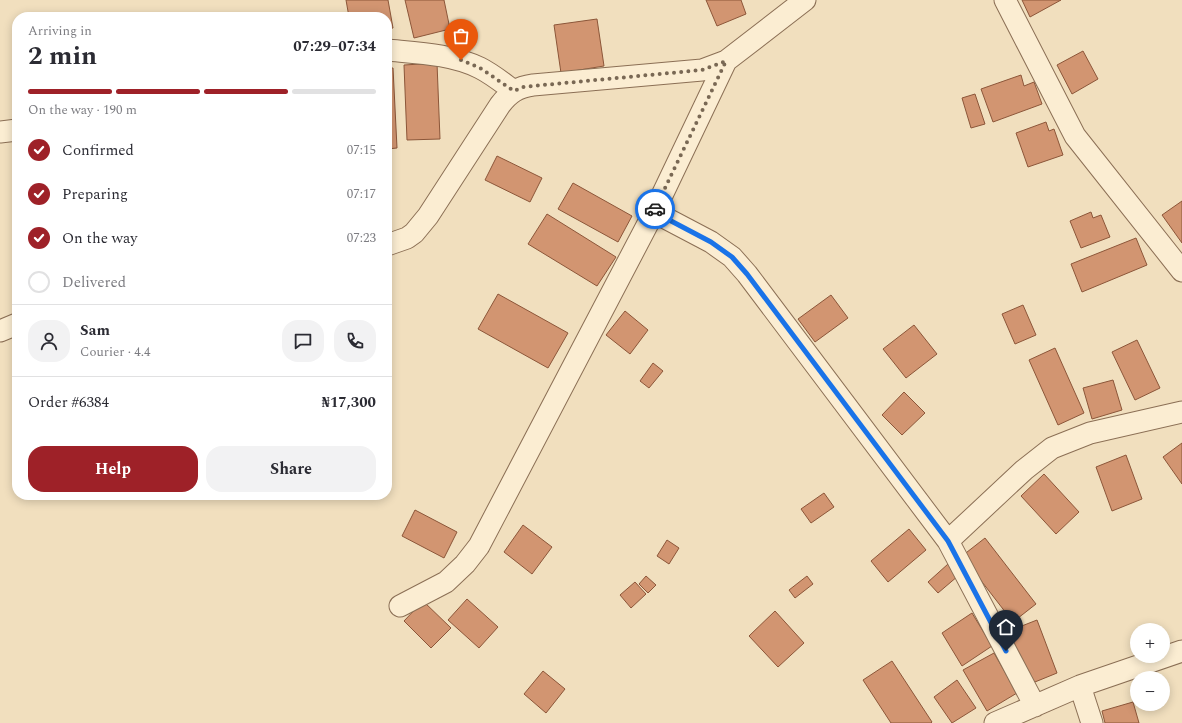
<!DOCTYPE html>
<meta charset="utf-8">
<style>
:root{--surface:#fff;--page:#f2f2f3;--text:#2b2b33;--muted:#7c7c81;--line:#e1e1e2;--accent:#9e2128}
body{margin:0;font-family:Spectral,serif;background:var(--page);color:var(--text);height:100vh;display:flex;flex-direction:column;font-size:15px;white-space:nowrap}
*{box-sizing:border-box;margin:0}
p{font-size:13px;color:var(--muted)}
.icon{flex:none;width:22px;height:22px;fill:none;stroke:currentColor;stroke-width:2;stroke-linecap:round;stroke-linejoin:round}
.map{position:relative;flex:1;overflow:hidden}
.panel{position:absolute;left:12px;top:12px;width:380px;height:488px;display:flex;flex-direction:column;background:var(--surface);border-radius:16px;box-shadow:0 2px 10px #0003}
.panel>*{flex:none}
.tools{position:absolute;left:1130px;top:623px;display:grid;gap:8px}
.tools a{display:grid;place-items:center;width:40px;height:40px;border-radius:50%;background:var(--surface);box-shadow:0 2px 10px #0003;font-size:20px}
.pin{position:absolute;display:grid;place-items:center;width:34px;height:34px;color:#fff;margin:-41px -17px;border-radius:50% 50% 50% 0;rotate:-45deg;box-shadow:0 0 4px #0007}
.pin .icon{rotate:45deg}
.courier{position:absolute;display:grid;place-items:center;width:40px;height:40px;margin:-20px;border:3px solid #1a73e8;border-radius:50%;background:#fff;color:#222;box-shadow:0 1px 5px #0007}
.summary em{font-style:normal;font-weight:700}
.summary div{display:flex;flex-direction:column-reverse}
.summary{display:flex;align-items:center;justify-content:space-between;height:68px;padding:0 16px}
h1{font-size:26px;font-weight:700;line-height:30px}
.bar{display:grid;grid-template-columns:repeat(4,1fr);gap:6px 4px;align-content:center;height:48px;padding:0 16px}
.bar i{height:5px;border-radius:3px;background:var(--line)}
.bar .current{background:var(--accent)}
.bar p{grid-column:span 4}
.line{display:flex;align-items:center;gap:10px;padding:0 16px;border-top:1px solid var(--line)}
.line div{flex:1}
.round{display:grid;place-items:center;flex:none;width:42px;height:42px;border-radius:16px;background:var(--page)}
ol{padding:0 16px;list-style:none}
li{display:flex;align-items:center;gap:12px;height:44px}
li p{margin-inline-start:auto}
li .icon{padding:4px;border-radius:50%;background:var(--accent);color:#fff;stroke-width:4}
li:last-child{color:var(--muted)}
li i{width:22px;height:22px;border:2px solid var(--line);border-radius:50%}
.action{display:flex;gap:8px;margin-top:auto;padding:8px 16px}
.action a{flex:1;height:46px;border-radius:16px;background:var(--accent);color:#fff;font-size:16px;font-weight:700;line-height:46px;text-align:center}
.action a+a{background:var(--page);color:var(--text)}
.map>svg:first-child{display:block}
.building{fill:#d29571;stroke:#8c5639}
.lines{fill:none;stroke-linecap:round;stroke-linejoin:round}
.street-casing{stroke:#8b6f55;stroke-width:23}
.street{stroke:#fbedd2;stroke-width:21}
.done{stroke:#796854;stroke-width:4;stroke-dasharray:0 7.2}
.route{stroke:#1a73e8;stroke-width:5}
</style>
<div class="map">
<svg width="1182" height="723" viewBox="0 0 1182 723">
<rect width="100%" height="100%" fill="#f1dfbe"/>
<path class="building" d="M 346,0 L 388,0 L 393,28 L 387,29 L 387,17 L 349,17 Z
M 405,0 L 444,0 L 450,29 L 414,38 Z
M 706,0 L 741,0 L 746,14 L 717,26 Z
M 1022,0 L 1061,0 L 1030,17 Z
M 597,19 L 604,66 L 561,73 L 554,25 Z
M 1083,51 L 1098,79 L 1072,94 L 1057,65 Z
M 437,63 L 440,139 L 407,140 L 404,65 Z
M 387,68 L 393,68 L 397,148 L 387,149 Z
M 1021,75 L 1024,86 L 1034,82 L 1042,104 L 993,122 L 981,89 Z
M 975,94 L 985,124 L 971,128 L 962,98 Z
M 1046,122 L 1049,131 L 1054,129 L 1063,155 L 1028,167 L 1016,133 Z
M 497,156 L 542,178 L 530,202 L 485,180 Z
M 573,183 L 632,216 L 618,242 L 558,209 Z
M 1182,201 L 1182,243 L 1162,215 Z
M 1091,212 L 1093,218 L 1101,215 L 1110,237 L 1081,248 L 1070,221 Z
M 547,214 L 616,257 L 597,286 L 528,244 Z
M 1136,238 L 1147,265 L 1082,292 L 1071,264 Z
M 498,294 L 568,333 L 548,368 L 478,329 Z
M 831,295 L 848,318 L 815,342 L 798,319 Z
M 1023,305 L 1036,335 L 1015,344 L 1002,314 Z
M 625,311 L 648,330 L 630,354 L 606,335 Z
M 914,325 L 937,354 L 906,378 L 883,349 Z
M 1137,340 L 1160,388 L 1135,400 L 1112,352 Z
M 1055,348 L 1084,413 L 1058,425 L 1029,360 Z
M 653,363 L 663,371 L 649,388 L 640,381 Z
M 1113,380 L 1122,410 L 1092,419 L 1083,388 Z
M 904,392 L 925,413 L 902,435 L 882,415 Z
M 1182,443 L 1182,484 L 1163,457 Z
M 1126,455 L 1142,499 L 1112,511 L 1096,467 Z
M 1044,474 L 1079,512 L 1056,534 L 1021,496 Z
M 824,493 L 834,507 L 811,523 L 801,509 Z
M 415,510 L 457,532 L 444,558 L 402,536 Z
M 523,525 L 552,547 L 532,574 L 504,552 Z
M 909,529 L 926,550 L 888,582 L 871,561 Z
M 985,538 L 1036,604 L 1013,622 L 962,556 Z
M 667,540 L 679,548 L 669,564 L 657,556 Z
M 948,564 L 958,576 L 938,593 L 928,582 Z
M 646,576 L 656,585 L 648,593 L 639,584 Z
M 807,576 L 813,584 L 795,598 L 789,590 Z
M 635,582 L 646,594 L 631,608 L 620,595 Z
M 467,599 L 498,627 L 479,648 L 448,620 Z
M 423,601 L 451,628 L 431,648 L 404,621 Z
M 775,611 L 804,643 L 778,667 L 749,636 Z
M 972,613 L 992,646 L 962,666 L 942,633 Z
M 1037,620 L 1057,673 L 1030,684 L 1009,631 Z
M 994,653 L 1017,693 L 987,711 L 963,670 Z
M 892,661 L 932,722 L 931,723 L 891,723 L 863,680 Z
M 543,671 L 565,689 L 546,713 L 524,694 Z
M 957,680 L 976,708 L 952,723 L 934,697 Z
M 1133,702 L 1139,723 L 1105,723 L 1102,711 Z"/>
<g class="lines">
<defs>
<path id="street" d="M 1005,0 L 1075,136 L 1182,271
M 387,50 C 418,53 452,54 480,68 C 492,74 503,83 514,91
M 0,132 L 17,130
M 654,212 L 711,242 L 732,257 L 747,274 L 948,541 L 1035,706
M 387,245 L 407,238 L 414,233 L 428,216 L 500,105 C 509,93 518,87 533,85 L 702,70 L 726,61 L 805,0
M 0,331 L 17,324
M 948,541 L 1024,470 L 1052,448 L 1090,433 L 1182,412
M 400,606 L 446,582 L 465,564 L 479,546 L 654,212 L 726,61
M 1080,686 L 1092,723
M 995,723 L 1080,686 L 1182,651"/>
</defs>
<use href="#street" class="street-casing"/>
<use href="#street" class="street"/>
</g>
<g class="lines">
<path class="done" d="M 461,60 L 480,68 L 514,91 L 523,87 L 533,86 L 702,70 L 726,61 L 655,209"/>
<path class="route" d="M 655,209 L 654,212 L 711,242 L 732,257 L 747,274 L 948,541 L 1006,651"/>
</g>
</svg>
<div class="tools">
<a>+</a>
<a>−</a>
</div>
<div class="pin" style="left:461px;top:60px;background:#ea580c"><svg class="icon" aria-label="bag" viewBox="0 0 24 24"><path d="M5 8h14l-1 12H6zM9 8a3 3 0 0 1 6 0"/></svg></div>
<div class="pin" style="left:1006px;top:651px;background:#1f2937"><svg class="icon" aria-label="home" viewBox="0 0 24 24"><path d="M3 11l9-7 9 7M6 9v11h12V9"/></svg></div>
<div class="courier" style="left:655px;top:209px"><svg class="icon" aria-label="car" viewBox="0 0 24 24"><path d="M5 17H2v-5l4-1 3-4h7l3 4 3 1v5h-3M9 17h6M6 11h13"/><circle cx="7" cy="17" r="2"/><circle cx="17" cy="17" r="2"/></svg></div>
<section class="panel">
<div class="summary"><div><h1>2 min</h1><p>Arriving in</p></div><em>07:29–07:34</em></div>
<div class="bar"><i class="current"></i><i class="current"></i><i class="current"></i><i></i><p>On the way · 190 m</p></div>
<ol>
<li><svg class="icon" aria-label="check" viewBox="0 0 24 24"><path d="M5 12l5 5 9-10"/></svg>Confirmed<p>07:15</p></li>
<li><svg class="icon" aria-label="check" viewBox="0 0 24 24"><path d="M5 12l5 5 9-10"/></svg>Preparing<p>07:17</p></li>
<li><svg class="icon" aria-label="check" viewBox="0 0 24 24"><path d="M5 12l5 5 9-10"/></svg>On the way<p>07:23</p></li>
<li><i></i>Delivered</li>
</ol>
<div class="line" style="height:72px"><a class="round"><svg class="icon" aria-label="person" viewBox="0 0 24 24"><circle cx="12" cy="8" r="4"/><path d="M4 21q1-7 8-7t8 7"/></svg></a><div><b>Sam</b><p>Courier · 4.4</p></div><a class="round"><svg class="icon" aria-label="chat" viewBox="0 0 24 24"><path d="M4 5h16v11H9l-5 4z"/></svg></a><a class="round"><svg class="icon" aria-label="phone" viewBox="0 0 24 24"><path d="M5 4h4l2 5-3 2q2 4 5 5l2-3 5 2v4C11 20 4 13 5 4z"/></svg></a></div>
<div class="line" style="height:52px"><div>Order #6384</div><b>₦17,300</b></div>
<div class="action"><a>Help</a><a>Share</a></div>
</section>
</div>
